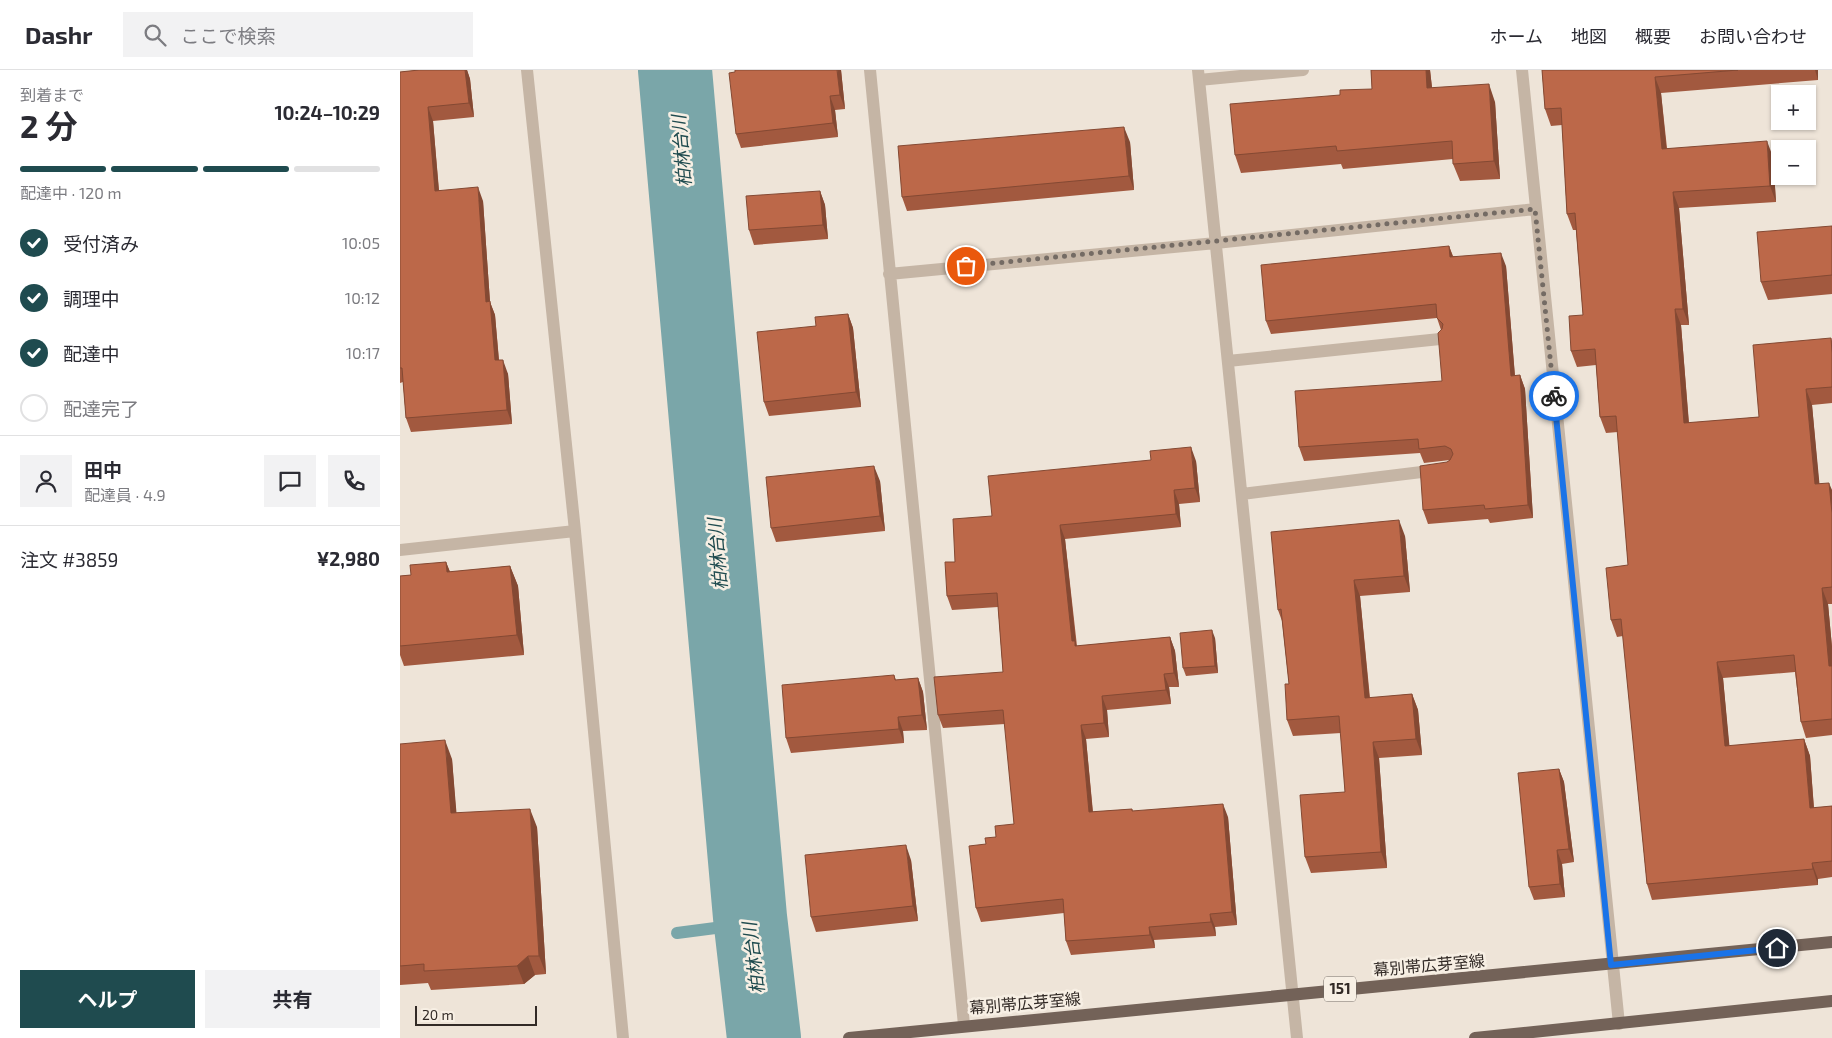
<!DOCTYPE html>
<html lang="ja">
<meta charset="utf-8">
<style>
:root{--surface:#fff;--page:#f2f2f3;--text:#2b2b33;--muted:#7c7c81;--line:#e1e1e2;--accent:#1f4b4f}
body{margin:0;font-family:"Exo 2","Noto Sans JP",sans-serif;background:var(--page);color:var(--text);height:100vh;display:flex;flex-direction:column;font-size:19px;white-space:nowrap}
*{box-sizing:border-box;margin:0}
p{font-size:16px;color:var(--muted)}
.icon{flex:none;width:28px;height:28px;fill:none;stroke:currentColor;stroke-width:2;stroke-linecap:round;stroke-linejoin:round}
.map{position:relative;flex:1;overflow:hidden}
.sheet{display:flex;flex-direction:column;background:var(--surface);width:400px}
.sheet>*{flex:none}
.fabs{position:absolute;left:1371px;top:15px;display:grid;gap:10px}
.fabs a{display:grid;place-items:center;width:45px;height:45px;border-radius:0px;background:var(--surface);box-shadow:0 1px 4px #0004;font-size:25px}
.scale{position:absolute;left:15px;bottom:12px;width:122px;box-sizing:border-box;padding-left:5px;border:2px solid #322a26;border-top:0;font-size:14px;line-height:18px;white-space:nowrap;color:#322a26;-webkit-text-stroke:4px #f7efe4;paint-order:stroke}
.pin{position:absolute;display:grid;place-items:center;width:42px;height:42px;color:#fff;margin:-21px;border:2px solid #fff;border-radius:50%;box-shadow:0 1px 5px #0007}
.courier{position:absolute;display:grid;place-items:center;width:50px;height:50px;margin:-25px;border:4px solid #1a73e8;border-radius:50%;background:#fff;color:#222;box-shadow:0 1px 6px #0007}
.head em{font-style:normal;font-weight:700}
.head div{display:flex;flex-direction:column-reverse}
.head{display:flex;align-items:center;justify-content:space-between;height:85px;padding:0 20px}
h1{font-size:32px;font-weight:700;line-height:38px}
.bar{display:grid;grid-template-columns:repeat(4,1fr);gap:8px 5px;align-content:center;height:60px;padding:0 20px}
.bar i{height:6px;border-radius:4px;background:var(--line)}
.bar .active{background:var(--accent)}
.bar p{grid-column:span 4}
.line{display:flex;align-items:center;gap:12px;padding:0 20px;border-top:1px solid var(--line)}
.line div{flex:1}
.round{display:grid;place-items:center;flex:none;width:52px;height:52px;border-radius:0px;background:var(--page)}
ol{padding:0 20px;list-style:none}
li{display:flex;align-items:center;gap:15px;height:55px}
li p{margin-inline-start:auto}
li .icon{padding:5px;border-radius:50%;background:var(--accent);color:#fff;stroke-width:4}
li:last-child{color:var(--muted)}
li i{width:28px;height:28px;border:2px solid var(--line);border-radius:50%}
.cta{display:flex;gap:10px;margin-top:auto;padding:10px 20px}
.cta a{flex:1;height:58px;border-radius:0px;background:var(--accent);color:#fff;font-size:20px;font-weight:700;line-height:58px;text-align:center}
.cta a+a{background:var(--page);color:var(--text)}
header{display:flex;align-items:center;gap:30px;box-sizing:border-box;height:70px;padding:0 25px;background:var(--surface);border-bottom:1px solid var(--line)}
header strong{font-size:24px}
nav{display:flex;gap:28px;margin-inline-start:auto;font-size:18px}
.search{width:350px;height:45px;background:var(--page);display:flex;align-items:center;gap:12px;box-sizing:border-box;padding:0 18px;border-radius:0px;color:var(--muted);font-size:19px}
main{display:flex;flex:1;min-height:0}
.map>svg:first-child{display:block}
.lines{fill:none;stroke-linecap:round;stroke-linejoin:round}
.stream{stroke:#7aa6a9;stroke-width:12}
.river{stroke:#7aa6a9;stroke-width:74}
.minor{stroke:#c5b5a5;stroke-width:12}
.major{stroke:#736258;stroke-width:12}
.wall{fill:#a2593f}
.shaded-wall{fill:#844933}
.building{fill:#bc6849;stroke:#844933}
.done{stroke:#746b64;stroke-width:5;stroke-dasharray:0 9}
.route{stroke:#1a73e8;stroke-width:6}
.labels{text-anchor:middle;stroke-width:5;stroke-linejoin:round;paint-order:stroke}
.shield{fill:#f7efe4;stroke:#6d655f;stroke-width:1}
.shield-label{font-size:15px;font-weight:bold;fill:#322a26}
.street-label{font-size:16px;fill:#322a26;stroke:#f7efe4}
.water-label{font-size:18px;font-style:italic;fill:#1f4b4f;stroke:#f7efe4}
</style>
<header>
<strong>Dashr</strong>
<div class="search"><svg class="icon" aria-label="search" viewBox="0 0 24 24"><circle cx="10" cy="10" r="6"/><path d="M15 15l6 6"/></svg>ここで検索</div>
<nav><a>ホーム</a><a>地図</a><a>概要</a><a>お問い合わせ</a></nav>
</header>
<main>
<section class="sheet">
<div class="head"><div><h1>2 分</h1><p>到着まで</p></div><em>10:24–10:29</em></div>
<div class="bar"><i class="active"></i><i class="active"></i><i class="active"></i><i></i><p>配達中 · 120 m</p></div>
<ol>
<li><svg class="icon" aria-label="check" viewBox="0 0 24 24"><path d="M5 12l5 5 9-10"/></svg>受付済み<p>10:05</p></li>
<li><svg class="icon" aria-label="check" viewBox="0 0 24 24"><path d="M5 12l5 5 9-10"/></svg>調理中<p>10:12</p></li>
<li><svg class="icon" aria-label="check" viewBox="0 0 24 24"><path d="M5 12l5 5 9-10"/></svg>配達中<p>10:17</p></li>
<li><i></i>配達完了</li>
</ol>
<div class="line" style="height:90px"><a class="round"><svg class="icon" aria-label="person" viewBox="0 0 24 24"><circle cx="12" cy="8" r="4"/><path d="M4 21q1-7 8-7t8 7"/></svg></a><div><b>田中</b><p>配達員 · 4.9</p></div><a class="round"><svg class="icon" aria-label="chat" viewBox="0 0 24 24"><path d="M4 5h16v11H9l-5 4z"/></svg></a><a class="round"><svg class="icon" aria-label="phone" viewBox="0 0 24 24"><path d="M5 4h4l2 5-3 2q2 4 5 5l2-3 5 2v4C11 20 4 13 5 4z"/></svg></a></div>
<div class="line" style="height:65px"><div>注文 #3859</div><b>¥2,980</b></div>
<div class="cta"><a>ヘルプ</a><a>共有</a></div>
</section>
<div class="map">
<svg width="1432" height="968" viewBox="0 0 1432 968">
<rect width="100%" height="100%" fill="#eee4d8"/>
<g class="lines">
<path class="stream" d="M 277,863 L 323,857 L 350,847"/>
<path class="river" d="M 275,0 L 350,847 L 364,968"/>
<path class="minor" d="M 127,0 L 175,461 L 223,968
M 470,0 L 564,955
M 798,0 L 897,968
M 1122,0 L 1219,954
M 799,10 L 903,0
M 489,204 L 816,173 L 1135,139
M 828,291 L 1040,269
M 842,424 L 1038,400
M 0,480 L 175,461"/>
<path class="major" d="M 449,968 L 1432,872
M 1075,968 L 1432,931"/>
</g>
<path class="wall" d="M 19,0 L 67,0 L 70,9 L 74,47 L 33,51 L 39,120 L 83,131 L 90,232 L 95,245 L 99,290 L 108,304 L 112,354 L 11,362 L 6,348 L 3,312 L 0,313 L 0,2 Z
M 441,0 L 445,39 L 435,40 L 438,67 L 341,78 L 336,64 Z
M 971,0 L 1030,0 L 1032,18 L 1095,32 L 1100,109 L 1060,111 L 1053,94 L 1053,89 L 943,99 L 941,94 L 841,103 L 835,85 L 940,25 L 972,19 Z
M 1142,0 L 1418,0 L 1418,10 L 1261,23 L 1267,78 L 1373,87 L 1376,132 L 1279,138 L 1289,255 L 1281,255 L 1289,353 L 1359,347 L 1431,268 L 1432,271 L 1432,333 L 1412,335 L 1419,414 L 1432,420 L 1432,534 L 1428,534 L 1432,577 L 1432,665 L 1406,668 L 1401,652 L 1395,602 L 1323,608 L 1329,676 L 1404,669 L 1410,686 L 1414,738 L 1432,736 L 1432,807 L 1418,809 L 1418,815 L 1252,830 L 1247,814 L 1223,566 L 1217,567 L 1211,550 L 1228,495 L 1218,362 L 1206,363 L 1200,347 L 1196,295 L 1177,297 L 1171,281 L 1183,245 L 1176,160 L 1173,160 L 1167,144 L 1162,55 L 1151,56 L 1145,39 Z
M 730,72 L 734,120 L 507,141 L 502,127 Z
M 420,121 L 425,135 L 428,169 L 354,175 L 349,160 Z
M 1432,156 L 1432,224 L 1368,230 L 1361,212 Z
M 1049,176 L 1053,186 L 1106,196 L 1115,306 L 1120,305 L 1125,319 L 1133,448 L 1090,453 L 1088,449 L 1028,454 L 1023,440 L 1047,392 L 1050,390 L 1024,393 L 1020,383 L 904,391 L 899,377 L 1042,311 L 1041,260 L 1037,248 L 871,264 L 866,251 Z
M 448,244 L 453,258 L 461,337 L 369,346 L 364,332 Z
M 796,391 L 800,432 L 779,434 L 781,457 L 665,469 L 677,576 L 770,567 L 775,581 L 779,617 L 769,617 L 771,634 L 707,640 L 709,667 L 686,669 L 693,742 L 732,739 L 733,741 L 828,747 L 837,855 L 815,857 L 816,866 L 754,870 L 755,878 L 671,885 L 666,871 L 664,843 L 581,852 L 576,838 L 586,774 L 614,754 L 605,654 L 543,658 L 538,645 L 603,602 L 598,537 L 552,540 L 547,526 L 555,492 L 592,446 Z
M 480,411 L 485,461 L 376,472 L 371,458 Z
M 1005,466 L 1010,522 L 960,526 L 970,628 L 1012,624 L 1018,640 L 1022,685 L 979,688 L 987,798 L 911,803 L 905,787 L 945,722 L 941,663 L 893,666 L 887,650 L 889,614 L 882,551 L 878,540 Z
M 46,492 L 50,502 L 110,496 L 118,516 L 124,585 L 4,596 L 0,585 L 0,506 L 11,505 Z
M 815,568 L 818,603 L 786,606 L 783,598 Z
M 494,605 L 496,610 L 518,608 L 523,622 L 527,660 L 503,661 L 504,673 L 391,683 L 386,668 Z
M 0,674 L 52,689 L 56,743 L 137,757 L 146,904 L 135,905 L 124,914 L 31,920 L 28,913 L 0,915 Z
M 1159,699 L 1164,712 L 1174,792 L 1162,794 L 1165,827 L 1134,830 L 1129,817 Z
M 511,790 L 518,851 L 416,862 L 411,847 Z"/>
<path class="shaded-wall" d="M 65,0 L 67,0 L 70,9 L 74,47 L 69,33 Z
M 437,0 L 441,0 L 445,39 L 440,25 Z
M 1026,0 L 1030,0 L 1034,35 L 1027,18 Z
M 1415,0 L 1418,0 L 1418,10 Z
M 1255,7 L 1261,23 L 1268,95 L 1262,79 Z
M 1089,14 L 1095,32 L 1100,109 L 1094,91 Z
M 430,26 L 435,40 L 438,67 L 433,53 Z
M 28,37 L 33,51 L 40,135 L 35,121 Z
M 724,57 L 730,72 L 734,120 L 729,106 Z
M 1367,71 L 1373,87 L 1376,132 L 1370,116 Z
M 78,117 L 83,131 L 90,232 L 95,245 L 100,304 L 95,290 L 86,232 Z
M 420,121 L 425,135 L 428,169 L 423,155 Z
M 1273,122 L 1279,138 L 1289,255 L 1283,239 Z
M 1049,176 L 1054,190 L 1050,187 Z
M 1101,183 L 1106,196 L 1116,320 L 1111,306 Z
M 1275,239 L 1281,255 L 1290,369 L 1284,353 Z
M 448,244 L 453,258 L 461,337 L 456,322 Z
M 103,290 L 108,304 L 112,354 L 107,340 Z
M 1120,305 L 1125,319 L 1133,448 L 1128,435 Z
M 1406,319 L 1412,335 L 1421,430 L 1415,414 Z
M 791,377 L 796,391 L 800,432 L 795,418 Z
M 474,396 L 480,411 L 485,461 L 480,446 Z
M 1429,413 L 1432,420 L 1432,443 Z
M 774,420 L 779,434 L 781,457 L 776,444 Z
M 999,450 L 1005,466 L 1010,522 L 1004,506 Z
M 660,455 L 665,469 L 676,574 L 680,585 L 672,571 Z
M 46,492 L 54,512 L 47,502 Z
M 110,496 L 118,516 L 124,585 L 117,565 Z
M 954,510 L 960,526 L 971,644 L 965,628 Z
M 1422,518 L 1428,534 L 1432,577 L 1432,604 L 1429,596 Z
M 812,560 L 815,568 L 818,603 L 815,596 Z
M 770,567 L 775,581 L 779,617 L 774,603 Z
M 1317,592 L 1323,608 L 1331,692 L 1325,676 Z
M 764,604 L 769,617 L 771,634 L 766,620 Z
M 518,608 L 523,622 L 527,660 L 522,645 Z
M 1012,624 L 1018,640 L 1022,685 L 1016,669 Z
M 702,626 L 707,640 L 709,667 L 704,653 Z
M 498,647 L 503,661 L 504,673 L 499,659 Z
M 681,655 L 686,669 L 694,756 L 689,742 Z
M 1404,669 L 1410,686 L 1415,754 L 1410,738 Z
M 45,670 L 52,689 L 58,761 L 51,743 Z
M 973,672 L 979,688 L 987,798 L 981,782 Z
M 1159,699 L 1164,712 L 1174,792 L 1169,779 Z
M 823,734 L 828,747 L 837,855 L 832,842 Z
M 130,739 L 137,757 L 146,904 L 139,886 Z
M 506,775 L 511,790 L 518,851 L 513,836 Z
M 1157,780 L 1162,794 L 1165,827 L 1160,814 Z
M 1412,793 L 1418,809 L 1418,815 L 1413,799 Z
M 810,844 L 815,857 L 816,866 L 811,852 Z
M 749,857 L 754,870 L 755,878 L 750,865 Z
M 128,886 L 135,905 L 124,914 L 117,896 Z"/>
<path class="building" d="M 19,0 L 65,0 L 69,33 L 28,37 L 35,121 L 78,117 L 86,232 L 90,231 L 95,290 L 103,290 L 107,340 L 6,348 L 2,298 L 0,298 L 0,2 Z
M 335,0 L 437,0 L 440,25 L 430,26 L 433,53 L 336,64 L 329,3 L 335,2 Z
M 971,0 L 1026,0 L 1027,18 L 1089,14 L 1094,91 L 1053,94 L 1052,71 L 937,81 L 936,76 L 835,85 L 830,34 L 940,25 L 940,20 L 972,19 Z
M 1142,0 L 1338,0 L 1255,7 L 1262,79 L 1367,71 L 1370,116 L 1273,122 L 1283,239 L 1275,239 L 1284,353 L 1359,347 L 1353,275 L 1431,268 L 1432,283 L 1432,317 L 1406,319 L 1415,414 L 1429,413 L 1432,443 L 1432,517 L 1422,518 L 1429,596 L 1432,596 L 1432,649 L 1401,652 L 1394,585 L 1317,592 L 1325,676 L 1404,669 L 1410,738 L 1432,736 L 1432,791 L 1412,793 L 1413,799 L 1247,814 L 1221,549 L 1211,550 L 1206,498 L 1228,495 L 1216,346 L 1200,347 L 1195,279 L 1171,281 L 1169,246 L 1183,245 L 1175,143 L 1167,144 L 1161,38 L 1145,39 Z
M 724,57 L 729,106 L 502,127 L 498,76 Z
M 420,121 L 423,155 L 349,160 L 346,126 Z
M 1432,156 L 1432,205 L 1361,212 L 1357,162 Z
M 1049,176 L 1050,187 L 1101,183 L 1111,306 L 1120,305 L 1128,435 L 1085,439 L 1084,435 L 1023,440 L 1020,396 L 1047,392 L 1050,390 L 1053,384 L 1051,379 L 1045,376 L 1019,379 L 1018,369 L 899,377 L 895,321 L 1042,311 L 1038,263 L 1042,259 L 1043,254 L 1037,248 L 1036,234 L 866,251 L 861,195 Z
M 448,244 L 456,322 L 364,332 L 357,262 L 416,256 L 415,247 Z
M 791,377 L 795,418 L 774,420 L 776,444 L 660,455 L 672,571 L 675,571 L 675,576 L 770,567 L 774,603 L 764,604 L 766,620 L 702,626 L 704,653 L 681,655 L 689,742 L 732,739 L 732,741 L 823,734 L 832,842 L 810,844 L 811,852 L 749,857 L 750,865 L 666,871 L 663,829 L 576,838 L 569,776 L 586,774 L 585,768 L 596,767 L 595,756 L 614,754 L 603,640 L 538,645 L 534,607 L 603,602 L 597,523 L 547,526 L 545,492 L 555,492 L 553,449 L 592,446 L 588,406 L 751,390 L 750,381 Z
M 474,396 L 480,446 L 371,458 L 366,407 Z
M 999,450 L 1004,506 L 954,510 L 965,628 L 1012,624 L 1016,669 L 973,672 L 981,782 L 905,787 L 900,725 L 945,722 L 939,646 L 887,650 L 885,614 L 889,614 L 881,539 L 878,540 L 871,462 Z
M 46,492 L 47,502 L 110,496 L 117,565 L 0,576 L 0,506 L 11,505 L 10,495 Z
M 812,560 L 815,596 L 783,598 L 780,563 Z
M 494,605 L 495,610 L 518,608 L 522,645 L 498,647 L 499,659 L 386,668 L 382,615 Z
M 45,670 L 51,743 L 130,739 L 139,886 L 128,886 L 117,896 L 24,901 L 24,894 L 0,896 L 0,674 Z
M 1159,699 L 1169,779 L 1157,780 L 1160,814 L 1129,817 L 1118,703 Z
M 506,775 L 513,836 L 411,847 L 405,785 Z"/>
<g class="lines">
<path class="done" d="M 566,196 L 1135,139 L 1154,326"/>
<path class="route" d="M 1154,326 L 1211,895 L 1377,878"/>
</g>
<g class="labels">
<rect class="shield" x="924" y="906.5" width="32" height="25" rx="4"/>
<g class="shield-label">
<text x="940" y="924">151</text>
</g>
<g class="street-label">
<text transform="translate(1029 895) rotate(-5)" y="6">幕別帯広芽室線</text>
<text transform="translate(625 933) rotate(-5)" y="6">幕別帯広芽室線</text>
</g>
<g class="water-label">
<text transform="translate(282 81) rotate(-95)" y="6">柏林台川</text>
<text transform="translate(318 484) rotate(-95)" y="6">柏林台川</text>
<text transform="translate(354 888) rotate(-97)" y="6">柏林台川</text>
</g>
</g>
</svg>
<div class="fabs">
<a>+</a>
<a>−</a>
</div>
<div class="scale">20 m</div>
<div class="pin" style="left:566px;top:196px;background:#ea580c"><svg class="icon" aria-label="bag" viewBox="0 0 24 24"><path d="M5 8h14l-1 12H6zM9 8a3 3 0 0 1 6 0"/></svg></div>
<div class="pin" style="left:1377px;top:878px;background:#1f2937"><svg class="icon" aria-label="home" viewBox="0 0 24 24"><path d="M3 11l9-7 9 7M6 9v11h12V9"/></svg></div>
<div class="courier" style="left:1154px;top:326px"><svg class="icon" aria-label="bike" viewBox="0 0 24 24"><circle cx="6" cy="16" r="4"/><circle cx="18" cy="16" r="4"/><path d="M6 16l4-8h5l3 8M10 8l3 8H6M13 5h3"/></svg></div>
</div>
</main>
